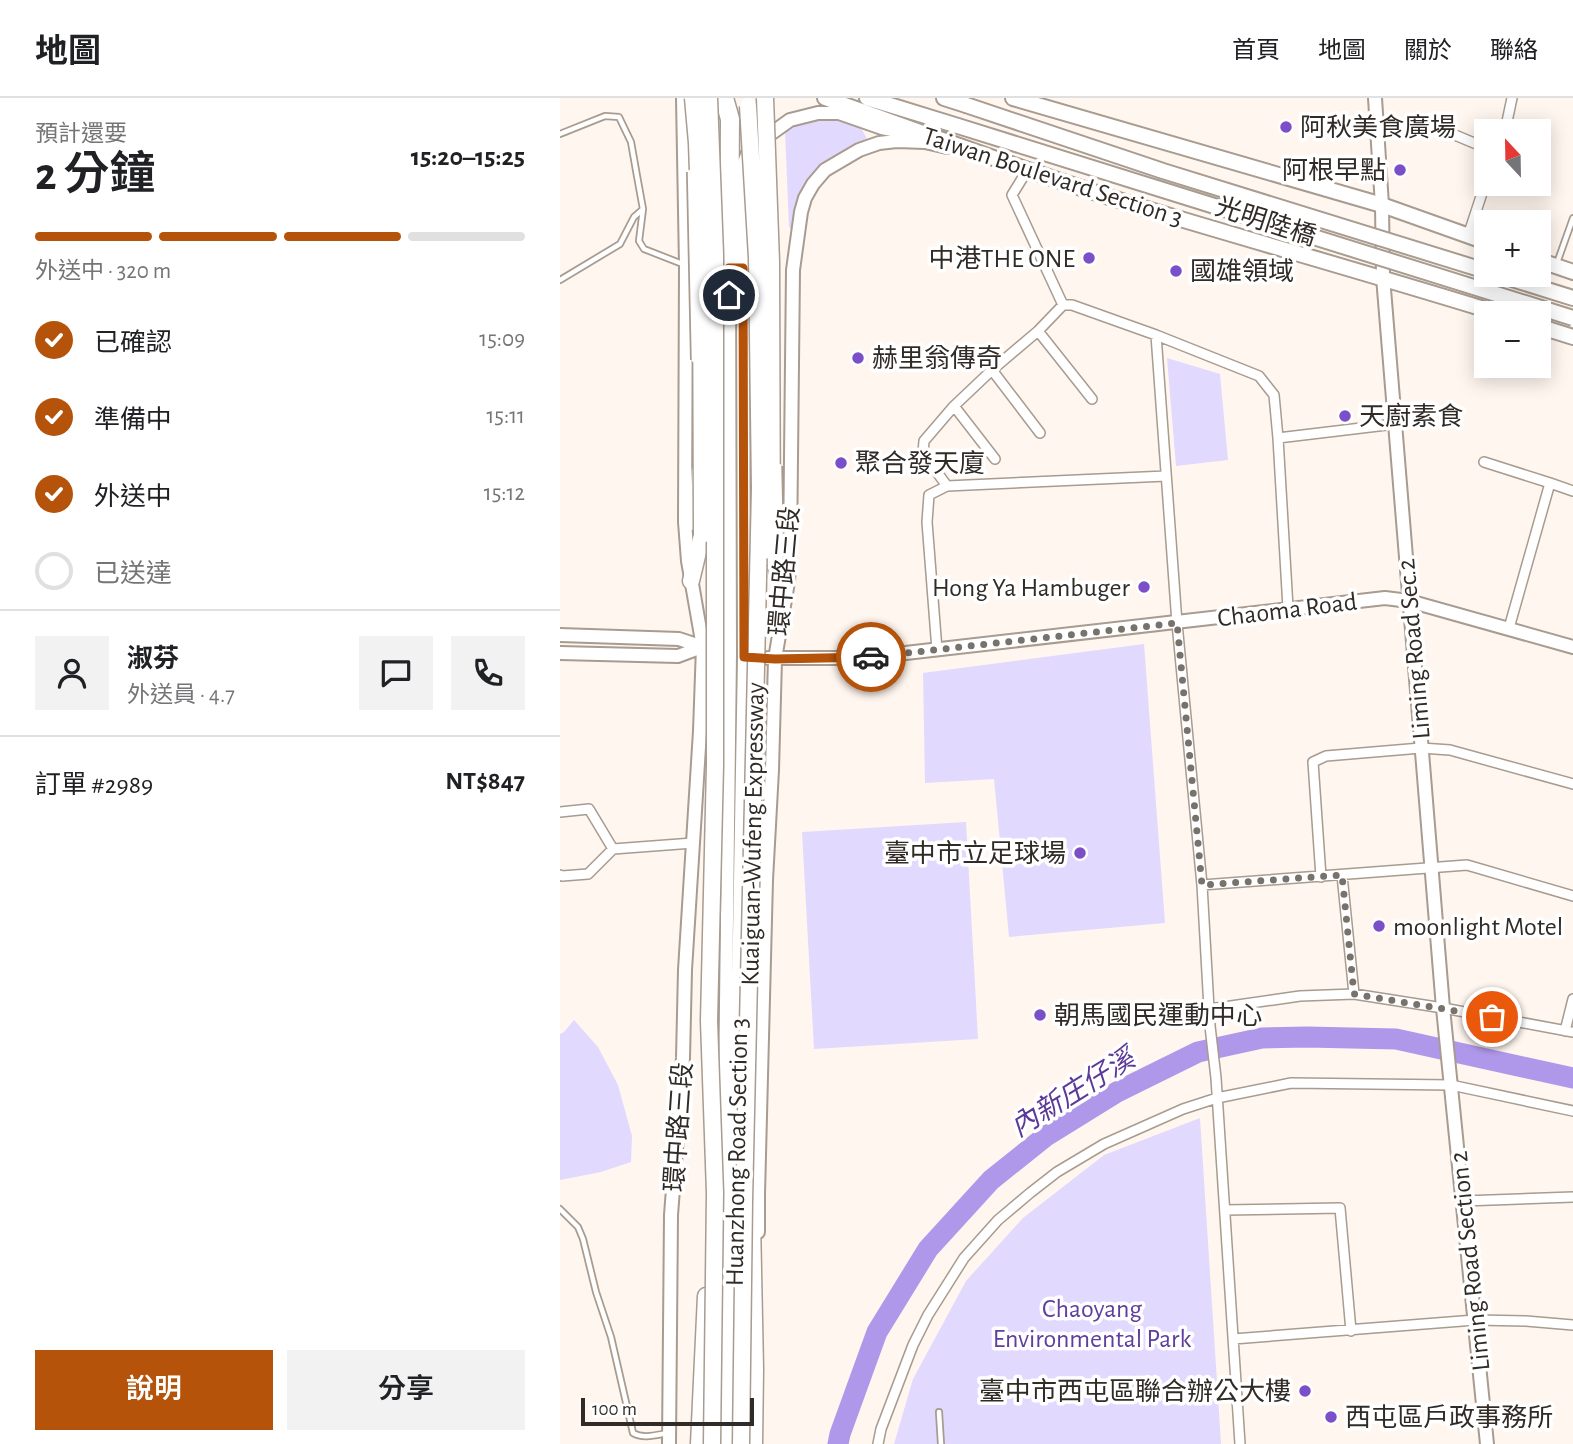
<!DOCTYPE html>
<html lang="zh-TW">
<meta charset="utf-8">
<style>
:root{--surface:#fff;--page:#f2f2f2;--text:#202124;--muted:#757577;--line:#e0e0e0;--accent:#b45309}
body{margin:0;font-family:"Alegreya Sans","Noto Sans TC",sans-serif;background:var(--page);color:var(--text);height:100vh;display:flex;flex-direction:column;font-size:26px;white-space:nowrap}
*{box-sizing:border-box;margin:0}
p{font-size:23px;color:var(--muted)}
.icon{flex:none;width:38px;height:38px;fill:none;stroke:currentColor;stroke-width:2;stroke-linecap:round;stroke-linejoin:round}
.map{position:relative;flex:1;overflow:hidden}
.panel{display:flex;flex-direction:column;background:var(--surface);width:560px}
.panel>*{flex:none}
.needle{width:46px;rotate:338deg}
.tools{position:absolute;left:914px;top:21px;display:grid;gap:14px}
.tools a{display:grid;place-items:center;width:77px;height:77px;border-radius:0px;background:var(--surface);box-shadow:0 4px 18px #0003;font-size:35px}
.scale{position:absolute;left:21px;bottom:18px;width:173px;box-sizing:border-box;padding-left:7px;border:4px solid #302b26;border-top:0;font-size:19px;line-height:24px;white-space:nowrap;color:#302b26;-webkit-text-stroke:5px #fff;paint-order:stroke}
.pin{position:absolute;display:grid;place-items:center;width:60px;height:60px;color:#fff;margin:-30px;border:4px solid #fff;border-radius:50%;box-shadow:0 2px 7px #0007}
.courier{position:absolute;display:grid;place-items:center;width:70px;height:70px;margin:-35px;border:5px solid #b45309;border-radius:50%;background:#fff;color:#222;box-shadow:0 2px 9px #0007}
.head em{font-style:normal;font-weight:600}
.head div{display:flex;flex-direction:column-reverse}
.head{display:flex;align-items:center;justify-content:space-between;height:119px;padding:0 35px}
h1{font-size:46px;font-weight:600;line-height:52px}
.bar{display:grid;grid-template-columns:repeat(4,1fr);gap:10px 7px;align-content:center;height:84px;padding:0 35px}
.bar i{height:9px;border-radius:5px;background:var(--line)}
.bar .current{background:var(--accent)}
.bar p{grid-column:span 4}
.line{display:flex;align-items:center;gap:18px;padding:0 35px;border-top:2px solid var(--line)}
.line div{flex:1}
.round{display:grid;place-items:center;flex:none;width:74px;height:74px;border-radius:0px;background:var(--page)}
ol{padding:0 35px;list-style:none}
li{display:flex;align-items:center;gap:21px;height:77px}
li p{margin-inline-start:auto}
li .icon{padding:7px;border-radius:50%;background:var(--accent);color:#fff;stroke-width:4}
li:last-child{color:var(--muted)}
li i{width:38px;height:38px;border:4px solid var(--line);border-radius:50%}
.primary-button{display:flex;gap:14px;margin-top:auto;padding:14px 35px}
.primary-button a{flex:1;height:80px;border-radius:0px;background:var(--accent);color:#fff;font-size:28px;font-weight:600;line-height:80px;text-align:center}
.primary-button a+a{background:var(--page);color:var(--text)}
header{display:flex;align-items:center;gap:42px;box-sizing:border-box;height:98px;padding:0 35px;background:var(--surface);border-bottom:2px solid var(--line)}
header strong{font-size:33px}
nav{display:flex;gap:38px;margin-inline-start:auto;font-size:24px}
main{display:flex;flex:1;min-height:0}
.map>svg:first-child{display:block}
.green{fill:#e2d9ff}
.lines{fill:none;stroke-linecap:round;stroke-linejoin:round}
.river{stroke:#af98ea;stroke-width:21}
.service-casing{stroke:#a89b8f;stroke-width:8}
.minor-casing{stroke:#a89b8f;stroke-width:12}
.tertiary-casing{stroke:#a89b8f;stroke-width:16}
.secondary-casing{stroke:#a89b8f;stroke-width:16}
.primary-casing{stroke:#a89b8f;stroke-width:18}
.trunk-casing{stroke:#a89b8f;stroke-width:19}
.motorway-casing{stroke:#a89b8f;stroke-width:21}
.service{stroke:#fff;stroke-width:4.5}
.minor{stroke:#fff;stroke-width:9}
.tertiary{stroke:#fff;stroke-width:12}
.secondary{stroke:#fff;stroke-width:12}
.primary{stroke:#fff;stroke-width:14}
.trunk{stroke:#fff;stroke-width:16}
.motorway{stroke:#fff;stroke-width:18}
.service-bridge-casing{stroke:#a89b8f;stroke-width:8;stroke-linecap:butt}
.primary-bridge-casing{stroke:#a89b8f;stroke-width:18;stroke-linecap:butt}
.trunk-bridge-casing{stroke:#a89b8f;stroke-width:19;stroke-linecap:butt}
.service-bridge{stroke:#fff;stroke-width:4.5}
.primary-bridge{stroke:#fff;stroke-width:14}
.trunk-bridge{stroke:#fff;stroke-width:16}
.done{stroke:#78726c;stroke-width:7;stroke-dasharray:0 12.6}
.route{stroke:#b45309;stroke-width:9}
.poi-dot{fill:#7a4fc8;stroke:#fff;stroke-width:2.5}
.labels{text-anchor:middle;stroke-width:7;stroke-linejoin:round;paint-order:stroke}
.poi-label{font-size:26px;fill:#302b26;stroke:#fff;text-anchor:start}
.street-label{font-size:26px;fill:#302b26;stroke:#fff}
.park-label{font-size:26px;fill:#603e9e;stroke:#fff}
.water-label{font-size:28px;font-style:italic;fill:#5c3999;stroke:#fff}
</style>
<header>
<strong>地圖</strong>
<nav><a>首頁</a><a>地圖</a><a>關於</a><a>聯絡</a></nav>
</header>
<main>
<section class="panel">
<div class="head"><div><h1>2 分鐘</h1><p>預計還要</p></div><em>15:20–15:25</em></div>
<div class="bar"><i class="current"></i><i class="current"></i><i class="current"></i><i></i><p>外送中 · 320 m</p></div>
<ol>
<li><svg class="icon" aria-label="check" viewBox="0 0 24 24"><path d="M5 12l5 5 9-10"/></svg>已確認<p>15:09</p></li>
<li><svg class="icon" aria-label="check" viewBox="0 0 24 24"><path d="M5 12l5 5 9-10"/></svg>準備中<p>15:11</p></li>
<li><svg class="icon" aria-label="check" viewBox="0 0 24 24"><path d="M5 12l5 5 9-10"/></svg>外送中<p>15:12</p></li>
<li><i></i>已送達</li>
</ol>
<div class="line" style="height:126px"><a class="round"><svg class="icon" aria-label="person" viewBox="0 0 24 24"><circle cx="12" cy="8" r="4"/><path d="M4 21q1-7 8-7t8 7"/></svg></a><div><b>淑芬</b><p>外送員 · 4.7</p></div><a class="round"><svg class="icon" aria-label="chat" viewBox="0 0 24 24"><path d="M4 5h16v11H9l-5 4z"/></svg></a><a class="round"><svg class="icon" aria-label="phone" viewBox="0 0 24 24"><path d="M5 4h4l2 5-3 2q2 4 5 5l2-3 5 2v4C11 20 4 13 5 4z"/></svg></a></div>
<div class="line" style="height:91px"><div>訂單 #2989</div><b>NT$847</b></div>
<div class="primary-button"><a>說明</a><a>分享</a></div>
</section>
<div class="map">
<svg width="1013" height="1346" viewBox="0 0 1013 1346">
<rect width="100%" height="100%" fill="#fff6ef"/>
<path class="green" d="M 263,18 C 287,21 296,17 307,41 L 289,49 L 267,64 L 234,134 L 229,129 L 225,32 L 232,27 Z
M 607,260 L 660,276 L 668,362 L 616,368 Z
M 584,546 L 605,825 L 449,839 L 434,681 L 365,685 L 363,575 Z
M 406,724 L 418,941 L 254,951 L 242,734 Z
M 14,922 L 38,949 L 58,987 L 72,1038 L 71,1064 L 41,1074 L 0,1082 L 0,936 L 4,934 Z
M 640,1020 L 661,1346 L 334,1346 L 353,1281 L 406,1183 L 463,1120 L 544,1057 Z"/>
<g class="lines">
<path class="river" d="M 278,1346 L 280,1336 L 317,1234 L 368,1151 L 431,1082 L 486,1038 L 557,994 L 638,954 L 702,940 L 747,939 L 836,941 L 1013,980"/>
<defs>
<path id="service" d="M 0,36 L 45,18 L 59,19 L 71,44 L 77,78 L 83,111 L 79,143 L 84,151 L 125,167
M 997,165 L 1013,120
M 0,182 L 60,146 L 74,119 L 82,112
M 131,430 L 134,372
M 0,1111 L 18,1129 L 23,1141 L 36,1194 L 51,1239 L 73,1335 C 83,1341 96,1337 108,1335
M 379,1314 L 381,1346"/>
<path id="minor" d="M 859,22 L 926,50
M 945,33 L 952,0
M 468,71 L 452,97 L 503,207
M 908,138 L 926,83
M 503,207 L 512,207 L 596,237 L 699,278 L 714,297 L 718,340 L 728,510
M 478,233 L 532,301
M 596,237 L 617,525 L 642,787 L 650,928 L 656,980 L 680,1346
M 432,272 L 480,335
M 394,308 L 435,361
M 718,340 L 835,326
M 924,364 L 990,385
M 387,388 L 363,355 L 364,343 L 394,308 L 432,272 L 478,233 L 503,207
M 949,530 L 990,385 L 1013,393
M 377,552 L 367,424 L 369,397 L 387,388 L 606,378
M 0,714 L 29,711 L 53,751
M 0,777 L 2,778 L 28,776 L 53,751 L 133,745
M 782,777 L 794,896
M 761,779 L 753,664 L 766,658 L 861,650 L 890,652 L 1013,686
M 642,787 L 907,767 L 1013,798
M 650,911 L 740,898 L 794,896 L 883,910 L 1013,934
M 1005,933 L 1013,901
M 903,1103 L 1013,1099
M 665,1112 L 780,1110 L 791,1233
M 673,1241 L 915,1222 L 966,1223 L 1013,1227
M 318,1346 L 321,1331 L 353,1247 L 368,1217 L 404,1160 L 438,1122 L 470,1095 L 497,1074 L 544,1046 L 623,1011 L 657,1000 L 731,985 L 891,987 L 1013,1013"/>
<path id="tertiary" d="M 0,537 L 119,541 L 149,551
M 0,555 L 118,558 L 142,549
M 208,560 L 302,560 L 825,500 L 849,503 L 1013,549
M 198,1134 L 198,1096 L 206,782 L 212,672 L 215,561 L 228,484 L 230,454 L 233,172 L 241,114 L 245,100 L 253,86 L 265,72 L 299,52 L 319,45 L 337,43 L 365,44 L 387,49
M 109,1346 L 111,1117 L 123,960 L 125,872 L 140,633 L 143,549 L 128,463 L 125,424 L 126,168 L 123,0
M 161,1346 L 170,555 L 169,169
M 170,1346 L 184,559 L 183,170 L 180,75 L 187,57 L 202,42 L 230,22 L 258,15 L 279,15 L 322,30 L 347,35"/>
<path id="secondary" d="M 815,0 L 822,107 L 823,179 L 883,910 L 927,1346"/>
<path id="primary" d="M 265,0 C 375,39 485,80 597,114 C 710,148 824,180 937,215
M 307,0 L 398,28
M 384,0 L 406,7
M 453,0 L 822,107 L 926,144
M 978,162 L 1013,174
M 939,177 L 1013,200
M 978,228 L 1013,239"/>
<path id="trunk" d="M 212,454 L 225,499
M 131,483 L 142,437
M 184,1105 L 192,1123 L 195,1271 L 194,1346
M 139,1346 L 146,1198"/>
<path id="motorway" d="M 164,0 L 170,21 L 169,169"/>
</defs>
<use href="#service" class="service-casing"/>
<use href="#minor" class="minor-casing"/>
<use href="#tertiary" class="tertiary-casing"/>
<use href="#secondary" class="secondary-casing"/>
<use href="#primary" class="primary-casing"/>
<use href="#trunk" class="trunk-casing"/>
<use href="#motorway" class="motorway-casing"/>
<use href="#service" class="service"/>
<use href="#minor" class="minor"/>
<use href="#tertiary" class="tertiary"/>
<use href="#secondary" class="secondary"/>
<use href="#primary" class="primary"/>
<use href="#trunk" class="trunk"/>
<use href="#motorway" class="motorway"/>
<defs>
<path id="service-bridge" d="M 130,74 L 134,262
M 219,368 L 221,458"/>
<path id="primary-bridge" d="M 406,7 L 603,73 L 926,173
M 398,28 L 1013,220"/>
<path id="trunk-bridge" d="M 133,0 L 137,45 L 141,161 L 142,437
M 149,0 L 155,156 L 155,667 L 149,923 L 155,1095 L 152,1346
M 205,0 L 211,164 L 212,454
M 181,1346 L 184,1104 L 200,391 L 197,160 L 188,8"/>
</defs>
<use href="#service-bridge" class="service-bridge-casing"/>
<use href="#primary-bridge" class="primary-bridge-casing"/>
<use href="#trunk-bridge" class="trunk-bridge-casing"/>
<use href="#service-bridge" class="service-bridge"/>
<use href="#primary-bridge" class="primary-bridge"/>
<use href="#trunk-bridge" class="trunk-bridge"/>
</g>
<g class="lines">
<path class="done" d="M 311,559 L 617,525 L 642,787 L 782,777 L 794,896 L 932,919"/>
<path class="route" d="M 169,197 L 169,170 L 183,170 L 184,559 L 215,561 L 311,559"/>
</g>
<g class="poi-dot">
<circle cx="726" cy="29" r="7"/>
<circle cx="840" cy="72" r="7"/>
<circle cx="529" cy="160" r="7"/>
<circle cx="616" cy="173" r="7"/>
<circle cx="298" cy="260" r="7"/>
<circle cx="785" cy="318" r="7"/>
<circle cx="281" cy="365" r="7"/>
<circle cx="584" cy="489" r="7"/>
<circle cx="520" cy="755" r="7"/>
<circle cx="819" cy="828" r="7"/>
<circle cx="480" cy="917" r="7"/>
<circle cx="745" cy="1293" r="7"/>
<circle cx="771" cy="1319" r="7"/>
</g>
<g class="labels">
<g class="poi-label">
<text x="740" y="38">阿秋美食廣場</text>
<text x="826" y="81" text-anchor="end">阿根早點</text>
<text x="515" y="169" text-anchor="end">中港THE ONE</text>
<text x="630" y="182">國雄領域</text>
<text x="312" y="269">赫里翁傳奇</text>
<text x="799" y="327">天廚素食</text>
<text x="295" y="374">聚合發天廈</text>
<text x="570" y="498" text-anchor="end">Hong Ya Hambuger</text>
<text x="506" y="764" text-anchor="end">臺中市立足球場</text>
<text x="833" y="837">moonlight Motel</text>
<text x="494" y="926">朝馬國民運動中心</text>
<text x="731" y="1302" text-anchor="end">臺中市西屯區聯合辦公大樓</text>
<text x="785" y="1328">西屯區戶政事務所</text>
</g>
<g class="street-label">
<text transform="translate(493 78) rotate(18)" y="9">Taiwan Boulevard Section 3</text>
<text transform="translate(706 123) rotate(18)" y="9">光明陸橋</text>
<text transform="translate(224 473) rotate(-85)" y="9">環中路三段</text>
<text transform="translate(727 511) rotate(-7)" y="9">Chaoma Road</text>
<text transform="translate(853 551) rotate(-95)" y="9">Liming Road Sec.2</text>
<text transform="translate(192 736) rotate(-89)" y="9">Kuaiguan-Wufeng Expressway</text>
<text transform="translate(118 1029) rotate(-86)" y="9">環中路三段</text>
<text transform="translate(176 1054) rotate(-89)" y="9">Huanzhong Road Section 3</text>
<text transform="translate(909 1163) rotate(-96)" y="9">Liming Road Section 2</text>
</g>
<g class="park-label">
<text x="532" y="1219">Chaoyang<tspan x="532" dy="30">Environmental Park</tspan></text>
</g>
<g class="water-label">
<text transform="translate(512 994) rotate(-32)" y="10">內新庄仔溪</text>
</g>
</g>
</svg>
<div class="tools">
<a><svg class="needle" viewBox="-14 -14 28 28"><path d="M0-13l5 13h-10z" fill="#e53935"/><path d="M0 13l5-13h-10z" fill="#757577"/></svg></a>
<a>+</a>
<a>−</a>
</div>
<div class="scale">100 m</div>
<div class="pin" style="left:932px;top:919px;background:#ea580c"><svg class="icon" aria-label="bag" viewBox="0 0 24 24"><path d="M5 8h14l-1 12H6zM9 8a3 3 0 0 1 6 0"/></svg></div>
<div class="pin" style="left:169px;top:197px;background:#1f2937"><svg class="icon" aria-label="home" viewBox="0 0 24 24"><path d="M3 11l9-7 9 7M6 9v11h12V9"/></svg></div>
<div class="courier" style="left:311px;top:559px"><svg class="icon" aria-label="car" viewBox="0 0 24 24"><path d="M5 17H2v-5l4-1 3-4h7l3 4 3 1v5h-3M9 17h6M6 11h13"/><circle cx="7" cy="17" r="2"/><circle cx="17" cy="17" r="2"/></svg></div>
</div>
</main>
